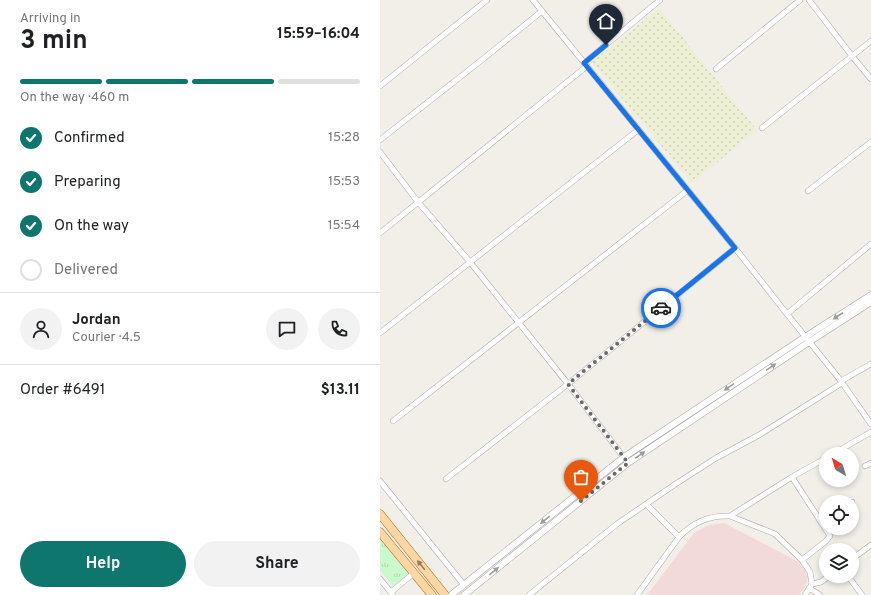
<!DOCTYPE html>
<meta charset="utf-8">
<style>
:root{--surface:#fff;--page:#f2f2f2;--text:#202124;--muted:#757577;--line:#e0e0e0;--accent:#0f766e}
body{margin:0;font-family:Overpass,sans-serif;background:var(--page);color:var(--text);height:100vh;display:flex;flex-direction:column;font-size:15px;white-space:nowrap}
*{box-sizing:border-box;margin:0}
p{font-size:13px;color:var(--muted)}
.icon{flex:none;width:22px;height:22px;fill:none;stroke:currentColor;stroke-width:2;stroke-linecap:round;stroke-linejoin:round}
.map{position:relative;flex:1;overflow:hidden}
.panel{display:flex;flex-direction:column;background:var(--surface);width:380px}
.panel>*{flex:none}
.needle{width:26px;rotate:322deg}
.buttons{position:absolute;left:439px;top:447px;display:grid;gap:8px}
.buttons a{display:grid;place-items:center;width:40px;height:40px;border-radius:50%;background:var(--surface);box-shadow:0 2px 6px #0003;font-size:20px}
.pin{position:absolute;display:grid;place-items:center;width:34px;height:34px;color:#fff;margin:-41px -17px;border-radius:50% 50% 50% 0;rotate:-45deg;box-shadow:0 0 4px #0007}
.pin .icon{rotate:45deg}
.courier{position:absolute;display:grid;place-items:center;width:40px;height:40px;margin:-20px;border:3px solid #1a73e8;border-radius:50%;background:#fff;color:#222;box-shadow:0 1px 5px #0007}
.overview em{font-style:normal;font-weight:700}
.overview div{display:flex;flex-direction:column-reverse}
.overview{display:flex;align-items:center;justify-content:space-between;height:68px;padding:0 20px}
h1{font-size:26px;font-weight:700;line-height:30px}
.bar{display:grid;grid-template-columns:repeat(4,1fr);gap:6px 4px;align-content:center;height:48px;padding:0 20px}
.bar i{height:5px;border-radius:3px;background:var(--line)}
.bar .on{background:var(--accent)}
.bar p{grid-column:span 4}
.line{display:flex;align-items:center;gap:10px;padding:0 20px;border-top:1px solid var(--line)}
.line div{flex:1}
.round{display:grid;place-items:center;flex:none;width:42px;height:42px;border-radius:21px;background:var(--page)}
ol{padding:0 20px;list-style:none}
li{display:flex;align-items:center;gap:12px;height:44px}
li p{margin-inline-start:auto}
li .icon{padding:4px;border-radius:50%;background:var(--accent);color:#fff;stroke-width:4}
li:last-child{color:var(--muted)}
li i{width:22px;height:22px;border:2px solid var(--line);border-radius:50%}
.action{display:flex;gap:8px;margin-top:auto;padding:8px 20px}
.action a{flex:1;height:46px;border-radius:24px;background:var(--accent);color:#fff;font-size:16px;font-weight:700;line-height:46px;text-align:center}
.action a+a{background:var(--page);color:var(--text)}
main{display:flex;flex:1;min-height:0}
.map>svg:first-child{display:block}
.commercial{fill:#f2dad9}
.farmland{fill:url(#farmland-dots)}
.park{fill:url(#park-tufts)}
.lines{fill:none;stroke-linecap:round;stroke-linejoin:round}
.minor-casing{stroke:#a9a9a9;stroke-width:6}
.tertiary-casing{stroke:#a9a9a9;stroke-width:7}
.primary-casing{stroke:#a06b00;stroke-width:9}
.minor{stroke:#fff;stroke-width:5}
.tertiary{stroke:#fff;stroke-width:6}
.primary{stroke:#fcd6a4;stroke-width:8}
.oneway{fill:#9c9c9c}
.oneway2{fill:#8f7c63}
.done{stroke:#6b6a68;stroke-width:4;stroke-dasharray:0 7.2}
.route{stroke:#1a73e8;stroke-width:5}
</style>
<main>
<section class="panel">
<div class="overview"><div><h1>3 min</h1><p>Arriving in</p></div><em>15:59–16:04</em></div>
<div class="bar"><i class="on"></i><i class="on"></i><i class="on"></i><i></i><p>On the way · 460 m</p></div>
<ol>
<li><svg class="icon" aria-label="check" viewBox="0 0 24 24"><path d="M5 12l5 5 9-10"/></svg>Confirmed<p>15:28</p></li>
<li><svg class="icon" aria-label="check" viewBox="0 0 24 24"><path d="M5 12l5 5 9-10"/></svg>Preparing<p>15:53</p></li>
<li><svg class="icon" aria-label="check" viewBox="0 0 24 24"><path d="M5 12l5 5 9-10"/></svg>On the way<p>15:54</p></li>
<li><i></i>Delivered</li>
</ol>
<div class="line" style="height:72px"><a class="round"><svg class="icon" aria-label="person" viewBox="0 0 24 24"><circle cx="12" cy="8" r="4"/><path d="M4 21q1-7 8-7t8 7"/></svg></a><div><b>Jordan</b><p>Courier · 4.5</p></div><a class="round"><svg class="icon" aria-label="chat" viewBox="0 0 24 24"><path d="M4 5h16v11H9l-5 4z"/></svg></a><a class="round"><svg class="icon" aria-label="phone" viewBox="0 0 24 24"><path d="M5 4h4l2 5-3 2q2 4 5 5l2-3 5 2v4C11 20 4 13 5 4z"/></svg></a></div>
<div class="line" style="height:52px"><div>Order #6491</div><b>$13.11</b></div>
<div class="action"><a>Help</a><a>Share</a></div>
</section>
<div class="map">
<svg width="491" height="595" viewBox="0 0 491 595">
<defs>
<pattern id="farmland-dots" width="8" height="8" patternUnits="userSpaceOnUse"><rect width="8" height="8" fill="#eef0d5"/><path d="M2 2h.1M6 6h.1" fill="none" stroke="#ccceb7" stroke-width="1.8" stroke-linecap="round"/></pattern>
<pattern id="park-tufts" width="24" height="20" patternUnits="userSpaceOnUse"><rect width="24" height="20" fill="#c8facc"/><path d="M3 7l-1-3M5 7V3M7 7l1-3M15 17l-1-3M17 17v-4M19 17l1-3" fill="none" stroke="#acd6af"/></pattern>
</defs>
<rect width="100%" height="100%" fill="#f2efe9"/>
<path class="commercial" d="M 344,523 L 419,562 L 426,572 L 428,577 L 425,587 L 419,595 L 267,595 L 314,533 L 329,525 Z"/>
<path class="farmland" d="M 279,8 L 377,130 L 312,183 L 212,62 Z"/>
<path class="park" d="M 0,538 L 29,575 L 13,586 L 0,570 Z"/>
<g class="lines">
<defs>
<path id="minor" d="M 153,0 L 355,248 L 407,314 L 461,381 L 491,364
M 429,0 L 472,56 L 491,79
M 204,63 L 280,0
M 336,69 L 420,0
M 0,86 L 107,0
M 382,128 L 491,41
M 0,140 L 108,55 L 162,11
M 0,152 L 38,202 L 90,262 L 188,384 L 248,463
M 428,191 L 491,142
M 0,233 L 207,66
M 407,314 L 491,244
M 0,333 L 258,130
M 461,381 L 491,424
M 13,421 L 308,190
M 453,454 L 491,432
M 485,466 L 491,463
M 412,477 L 441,522
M 66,479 L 188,384 L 355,248
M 0,481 L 84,585
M 472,503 L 472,502
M 267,505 L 299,537
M 472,559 L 491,545
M 422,560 L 446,541 L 450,536 L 441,522 L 446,521
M 468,576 L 482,595
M 0,579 L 13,595
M 432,584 L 430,572 L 422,560 L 395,534 L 350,516 L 412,477 L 446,458
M 429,588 L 440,595
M 11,592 L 34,573
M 149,595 L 237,524 L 294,485 L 336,458 L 379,435 L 462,383
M 257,595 L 299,537 C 313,522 329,515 350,516
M 425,595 L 432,584 L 441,582 L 449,576"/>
<path id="tertiary" d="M 71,595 L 244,457 L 425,337 L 491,295
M 84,595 L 248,463 L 429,342 L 491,302"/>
<path id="primary" d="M 0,514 L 65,595
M 0,532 L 52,595"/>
</defs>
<use href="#minor" class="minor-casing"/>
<use href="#tertiary" class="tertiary-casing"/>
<use href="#primary" class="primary-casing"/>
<use href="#minor" class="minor"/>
<use href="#tertiary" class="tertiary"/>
<use href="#primary" class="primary"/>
</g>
<defs><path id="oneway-solid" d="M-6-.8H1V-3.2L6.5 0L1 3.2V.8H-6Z"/></defs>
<g class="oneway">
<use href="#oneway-solid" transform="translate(458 316) rotate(147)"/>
<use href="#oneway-solid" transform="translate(391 367) rotate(-34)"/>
<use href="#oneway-solid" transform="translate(349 387) rotate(146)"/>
<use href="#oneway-solid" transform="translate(260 455) rotate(-34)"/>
<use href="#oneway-solid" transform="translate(165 520) rotate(141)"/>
<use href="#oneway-solid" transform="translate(114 571) rotate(-39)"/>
</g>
<use class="oneway2" href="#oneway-solid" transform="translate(41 565) rotate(-129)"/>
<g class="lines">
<path class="done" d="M 201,501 L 248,463 L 188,384 L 281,308"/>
<path class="route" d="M 226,45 L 204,63 L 355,248 L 281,308"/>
</g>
</svg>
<div class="buttons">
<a><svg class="needle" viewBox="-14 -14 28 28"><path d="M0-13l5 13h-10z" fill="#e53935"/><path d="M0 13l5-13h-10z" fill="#757577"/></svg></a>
<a><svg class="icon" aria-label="locate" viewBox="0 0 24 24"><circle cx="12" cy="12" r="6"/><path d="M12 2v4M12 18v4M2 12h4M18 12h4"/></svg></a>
<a><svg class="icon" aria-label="layers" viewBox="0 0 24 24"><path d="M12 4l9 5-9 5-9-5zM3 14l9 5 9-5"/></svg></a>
</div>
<div class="pin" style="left:201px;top:501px;background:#ea580c"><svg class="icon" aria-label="bag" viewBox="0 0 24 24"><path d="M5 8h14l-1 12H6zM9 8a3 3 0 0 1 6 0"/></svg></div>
<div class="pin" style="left:226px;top:45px;background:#1f2937"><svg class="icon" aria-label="home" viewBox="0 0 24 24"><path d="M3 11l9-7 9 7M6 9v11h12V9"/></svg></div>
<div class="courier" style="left:281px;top:308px"><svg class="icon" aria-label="car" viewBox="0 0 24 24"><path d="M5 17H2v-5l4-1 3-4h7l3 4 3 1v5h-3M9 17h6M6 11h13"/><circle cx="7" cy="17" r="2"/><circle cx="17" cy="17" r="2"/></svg></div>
</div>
</main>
